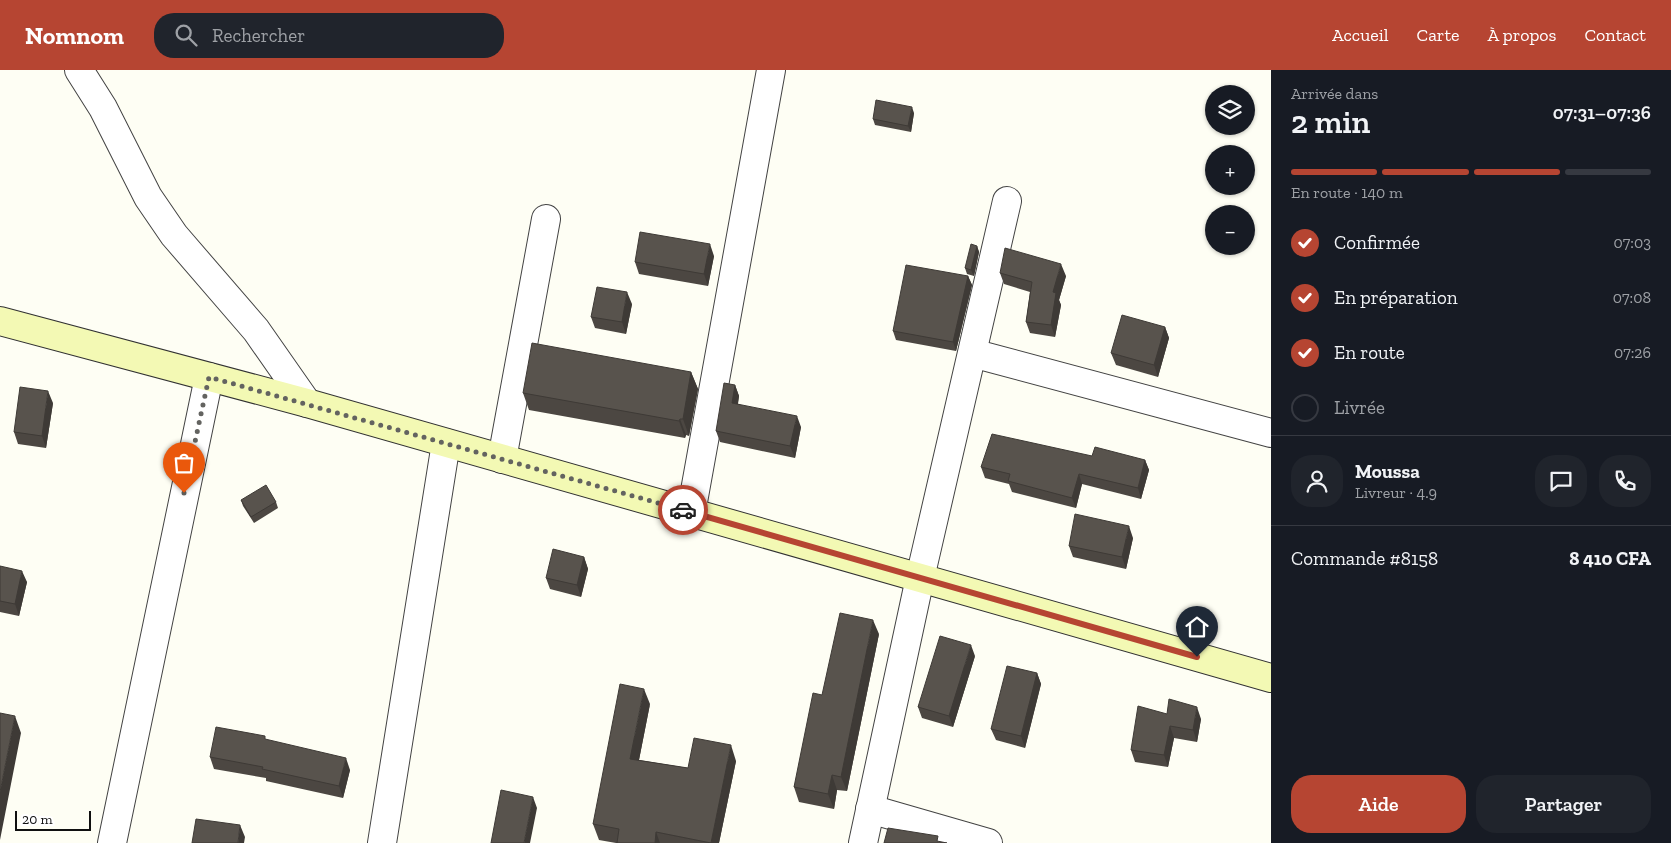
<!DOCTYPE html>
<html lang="fr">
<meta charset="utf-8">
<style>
:root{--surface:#171b24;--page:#20242c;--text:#f1f3f6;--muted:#9ea1a6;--line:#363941;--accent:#b64532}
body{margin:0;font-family:"Zilla Slab",serif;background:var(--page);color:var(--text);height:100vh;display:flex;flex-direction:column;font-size:19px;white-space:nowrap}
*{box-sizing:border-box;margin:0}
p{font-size:16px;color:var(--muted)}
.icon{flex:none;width:28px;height:28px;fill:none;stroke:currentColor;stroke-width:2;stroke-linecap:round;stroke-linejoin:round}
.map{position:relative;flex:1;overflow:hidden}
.panel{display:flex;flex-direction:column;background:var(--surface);width:400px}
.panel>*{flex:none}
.fabs{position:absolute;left:1205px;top:15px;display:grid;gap:10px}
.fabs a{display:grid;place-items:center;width:50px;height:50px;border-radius:50%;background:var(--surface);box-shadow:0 1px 4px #0004;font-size:25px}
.scale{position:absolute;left:15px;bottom:12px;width:76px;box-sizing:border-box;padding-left:5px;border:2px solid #101010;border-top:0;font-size:14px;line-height:18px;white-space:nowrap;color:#101010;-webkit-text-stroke:4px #fff;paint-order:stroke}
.pin{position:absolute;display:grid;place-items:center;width:42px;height:42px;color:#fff;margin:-51px -21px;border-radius:50% 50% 50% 0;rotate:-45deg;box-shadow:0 0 5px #0007}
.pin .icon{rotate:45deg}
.courier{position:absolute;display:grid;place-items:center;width:50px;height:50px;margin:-25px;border:4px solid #b64532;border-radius:50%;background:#fff;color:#222;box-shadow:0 1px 6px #0007}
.head em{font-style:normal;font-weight:600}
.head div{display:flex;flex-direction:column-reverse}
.head{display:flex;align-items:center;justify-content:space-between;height:85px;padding:0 20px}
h1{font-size:32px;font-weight:600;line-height:38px}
.bar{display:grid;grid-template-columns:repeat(4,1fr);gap:8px 5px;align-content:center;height:60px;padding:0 20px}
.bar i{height:6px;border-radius:4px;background:var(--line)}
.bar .active{background:var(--accent)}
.bar p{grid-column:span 4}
.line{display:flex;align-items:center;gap:12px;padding:0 20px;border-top:1px solid var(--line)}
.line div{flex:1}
.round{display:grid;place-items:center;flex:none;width:52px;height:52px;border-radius:20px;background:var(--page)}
ol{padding:0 20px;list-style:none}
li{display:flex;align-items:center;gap:15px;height:55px}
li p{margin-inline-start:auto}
li .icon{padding:5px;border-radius:50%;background:var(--accent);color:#fff;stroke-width:4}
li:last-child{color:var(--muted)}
li i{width:28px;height:28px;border:2px solid var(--line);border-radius:50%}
.button{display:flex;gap:10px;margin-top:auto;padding:10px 20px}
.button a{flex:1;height:58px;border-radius:20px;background:var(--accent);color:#fff;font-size:20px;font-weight:600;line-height:58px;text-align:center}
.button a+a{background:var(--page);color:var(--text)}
header{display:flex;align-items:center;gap:30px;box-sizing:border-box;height:70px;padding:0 25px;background:var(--accent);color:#fff}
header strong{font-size:24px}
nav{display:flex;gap:28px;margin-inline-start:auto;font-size:18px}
.search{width:350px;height:45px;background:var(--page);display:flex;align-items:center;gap:12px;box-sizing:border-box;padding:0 18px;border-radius:20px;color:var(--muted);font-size:19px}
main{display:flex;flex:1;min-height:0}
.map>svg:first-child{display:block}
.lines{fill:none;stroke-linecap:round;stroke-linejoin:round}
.minor-casing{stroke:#434343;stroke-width:30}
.tertiary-casing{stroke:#434343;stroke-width:30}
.secondary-casing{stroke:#323232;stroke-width:30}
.minor{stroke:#fff;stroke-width:28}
.tertiary{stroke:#fff;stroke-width:28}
.secondary{stroke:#f3f9b4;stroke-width:28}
.wall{fill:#4c4742}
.shaded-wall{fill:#3e3a36}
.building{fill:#58534d;stroke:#3e3a36}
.done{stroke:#636360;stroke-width:5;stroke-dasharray:0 9}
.route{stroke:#b64532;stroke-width:6}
</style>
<header>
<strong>Nomnom</strong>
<div class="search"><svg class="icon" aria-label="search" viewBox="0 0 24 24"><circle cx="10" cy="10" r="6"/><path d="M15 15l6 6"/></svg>Rechercher</div>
<nav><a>Accueil</a><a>Carte</a><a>À propos</a><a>Contact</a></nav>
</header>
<main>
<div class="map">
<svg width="1271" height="773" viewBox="0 0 1271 773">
<rect width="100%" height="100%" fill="#fefef4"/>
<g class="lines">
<defs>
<path id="minor" d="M 79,0 L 103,38 L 148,127 L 174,165 L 256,260 L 307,333
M 972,283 L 1271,363
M 502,389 L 546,149
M 691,443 L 771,0
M 920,508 L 1007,131
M 870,739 L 988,773
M 112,773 L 209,307
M 382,773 L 446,373"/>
<path id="tertiary" d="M 863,773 L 920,508"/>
<path id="secondary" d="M 0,251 L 307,333 L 1271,608"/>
</defs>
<use href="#minor" class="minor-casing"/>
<use href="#tertiary" class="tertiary-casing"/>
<use href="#secondary" class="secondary-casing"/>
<use href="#minor" class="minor"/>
<use href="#tertiary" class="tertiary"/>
<use href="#secondary" class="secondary"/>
</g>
<path class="wall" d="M 914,43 L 911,62 L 875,55 L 873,49 Z
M 977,176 L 979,182 L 974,206 L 967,204 L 965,198 Z
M 714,186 L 708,216 L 639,204 L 635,192 Z
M 1000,203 L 1066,206 L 1059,230 L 1061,235 L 1055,267 L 1030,263 L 1026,252 L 1030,222 L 1004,214 Z
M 968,206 L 972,215 L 956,281 L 896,270 L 893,261 Z
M 632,234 L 626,264 L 595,258 L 591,247 Z
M 1165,257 L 1169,268 L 1158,307 L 1116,295 L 1111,283 Z
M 691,302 L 698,319 L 689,366 L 686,365 L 685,368 L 529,340 L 523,323 Z
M 735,315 L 739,326 L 738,334 L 801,357 L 795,388 L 720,372 L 716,361 Z
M 53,333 L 46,378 L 18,374 L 14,362 Z
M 1092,386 L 1145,390 L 1149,400 L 1141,429 L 1082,414 L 1076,438 L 1012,422 L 1009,414 L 985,408 L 981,397 Z
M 241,430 L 276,432 L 278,438 L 254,453 L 243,436 Z
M 1133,468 L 1126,499 L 1073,487 L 1069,476 Z
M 584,487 L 588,499 L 581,527 L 550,519 L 546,508 Z
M 0,496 L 27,512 L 19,546 L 0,542 Z
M 879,564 L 847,721 L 837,720 L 834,739 L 799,732 L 794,717 L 822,625 Z
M 975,586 L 953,657 L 922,648 L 918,637 Z
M 1037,603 L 1041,614 L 1025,678 L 996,670 L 991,659 Z
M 650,634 L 639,690 L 688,698 L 736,691 L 719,773 L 616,773 L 599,770 L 593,754 Z
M 1167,644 L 1201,649 L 1197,672 L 1174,668 L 1168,697 L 1135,692 L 1131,680 Z
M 267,670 L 350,700 L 343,728 L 266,711 L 266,708 L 214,699 L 210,687 Z"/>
<path class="shaded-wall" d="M 912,37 L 914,43 L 911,62 L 908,56 Z
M 710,174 L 714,186 L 708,216 L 704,204 Z
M 977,176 L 979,182 L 974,206 L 971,200 Z
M 1061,194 L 1066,206 L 1059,230 L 1061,235 L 1055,267 L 1051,255 L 1053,222 Z
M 968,206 L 972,215 L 956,281 L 953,272 Z
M 627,222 L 632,234 L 626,264 L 622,252 Z
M 1165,257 L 1169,268 L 1158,307 L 1154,295 Z
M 691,302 L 698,319 L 689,366 L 683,349 Z
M 735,315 L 739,326 L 736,344 L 732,333 Z
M 48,321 L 53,333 L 46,378 L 42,366 Z
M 797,346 L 801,357 L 795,388 L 790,376 Z
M 680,349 L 686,365 L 685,368 L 679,351 Z
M 1145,390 L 1149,400 L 1141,429 L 1138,418 Z
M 1079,404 L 1082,414 L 1076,438 L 1072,428 Z
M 1129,456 L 1133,468 L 1126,499 L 1122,487 Z
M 584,487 L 588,499 L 581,527 L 577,515 Z
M 22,501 L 27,512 L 19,546 L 15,534 Z
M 873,550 L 879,564 L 847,721 L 841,707 Z
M 971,575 L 975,586 L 953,657 L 949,646 Z
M 1037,603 L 1041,614 L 1025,678 L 1021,666 Z
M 644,619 L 650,634 L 636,705 L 630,689 Z
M 1197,637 L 1201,649 L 1197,672 L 1193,660 Z
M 15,646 L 21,663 L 0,770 L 0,722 Z
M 1170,656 L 1174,668 L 1168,697 L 1164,685 Z
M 731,675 L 736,691 L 719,773 L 711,773 Z
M 346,688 L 350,700 L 343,728 L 339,716 Z
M 832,705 L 837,720 L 834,739 L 828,724 Z
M 533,727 L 537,738 L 530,773 L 524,773 Z
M 240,755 L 245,767 L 244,773 L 238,773 Z
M 656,762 L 660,773 L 655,773 Z"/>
<path class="building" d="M 876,30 L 912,37 L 908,56 L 873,49 Z
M 640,162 L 710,174 L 704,204 L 635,192 Z
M 971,174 L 977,176 L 971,200 L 965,198 Z
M 1005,178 L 1061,194 L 1053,222 L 1056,223 L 1051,255 L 1026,252 L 1032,212 L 1000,203 Z
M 906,195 L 968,206 L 953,272 L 893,261 Z
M 597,217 L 627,222 L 622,252 L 591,247 Z
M 1122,245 L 1165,257 L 1154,295 L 1111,283 Z
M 532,273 L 691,302 L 683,349 L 680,349 L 679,351 L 523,323 Z
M 724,313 L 735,315 L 732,333 L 797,346 L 790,376 L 716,361 Z
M 20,317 L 48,321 L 42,366 L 14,362 Z
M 992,364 L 1092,386 L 1095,377 L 1145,390 L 1138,418 L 1079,404 L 1072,428 L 1008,411 L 1010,404 L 981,397 Z
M 266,415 L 276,432 L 251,447 L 241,430 Z
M 1075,444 L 1129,456 L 1122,487 L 1069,476 Z
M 553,479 L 584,487 L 577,515 L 546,508 Z
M 0,496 L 22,501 L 15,534 L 0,531 Z
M 840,543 L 873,550 L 841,707 L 832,705 L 828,724 L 794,717 L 813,623 L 822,625 Z
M 940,566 L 971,575 L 949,646 L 918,637 Z
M 1007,596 L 1037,603 L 1021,666 L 991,659 Z
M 620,614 L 644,619 L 630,689 L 688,698 L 694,668 L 731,675 L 711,773 L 656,762 L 655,773 L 617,773 L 619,759 L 593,754 Z
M 1169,629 L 1197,637 L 1193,660 L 1170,656 L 1164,685 L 1131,680 L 1138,636 L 1167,644 Z
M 0,643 L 15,646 L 0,722 Z
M 216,657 L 265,666 L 265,669 L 346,688 L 339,716 L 262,699 L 263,697 L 210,687 Z
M 501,720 L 533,727 L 524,773 L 491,773 Z
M 196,749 L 240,755 L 238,773 L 192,773 Z
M 888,758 L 938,766 L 937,771 L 947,773 L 884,773 Z"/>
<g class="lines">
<path class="done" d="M 184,423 L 209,307 L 683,440"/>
<path class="route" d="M 683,440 L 1197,587"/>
</g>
</svg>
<div class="fabs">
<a><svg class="icon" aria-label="layers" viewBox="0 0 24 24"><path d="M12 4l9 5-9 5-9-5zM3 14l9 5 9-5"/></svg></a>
<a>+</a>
<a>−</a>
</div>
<div class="scale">20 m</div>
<div class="pin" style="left:184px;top:423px;background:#ea580c"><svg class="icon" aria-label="bag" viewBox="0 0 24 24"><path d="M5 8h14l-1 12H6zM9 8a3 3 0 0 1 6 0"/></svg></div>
<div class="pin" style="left:1197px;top:587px;background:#1f2937"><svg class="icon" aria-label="home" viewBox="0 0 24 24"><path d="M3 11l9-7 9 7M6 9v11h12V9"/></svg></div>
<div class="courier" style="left:683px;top:440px"><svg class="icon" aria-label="car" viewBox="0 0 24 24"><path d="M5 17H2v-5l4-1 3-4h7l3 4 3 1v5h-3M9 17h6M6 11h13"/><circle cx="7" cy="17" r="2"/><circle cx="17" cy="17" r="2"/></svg></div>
</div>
<section class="panel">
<div class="head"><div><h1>2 min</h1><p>Arrivée dans</p></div><em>07:31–07:36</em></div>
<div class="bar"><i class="active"></i><i class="active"></i><i class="active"></i><i></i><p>En route · 140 m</p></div>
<ol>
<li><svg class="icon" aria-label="check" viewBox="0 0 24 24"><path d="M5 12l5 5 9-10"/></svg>Confirmée<p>07:03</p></li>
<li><svg class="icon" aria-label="check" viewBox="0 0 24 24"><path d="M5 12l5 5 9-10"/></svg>En préparation<p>07:08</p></li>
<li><svg class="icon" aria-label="check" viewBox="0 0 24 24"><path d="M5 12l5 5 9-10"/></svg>En route<p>07:26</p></li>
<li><i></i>Livrée</li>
</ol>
<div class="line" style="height:90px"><a class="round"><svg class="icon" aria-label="person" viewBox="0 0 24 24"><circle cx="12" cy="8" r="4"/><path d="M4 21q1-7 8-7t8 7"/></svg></a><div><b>Moussa</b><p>Livreur · 4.9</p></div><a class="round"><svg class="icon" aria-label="chat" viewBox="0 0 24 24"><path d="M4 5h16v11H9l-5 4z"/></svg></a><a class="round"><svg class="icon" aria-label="phone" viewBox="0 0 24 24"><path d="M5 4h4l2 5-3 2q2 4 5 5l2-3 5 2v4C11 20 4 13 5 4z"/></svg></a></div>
<div class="line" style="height:65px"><div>Commande #8158</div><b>8 410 CFA</b></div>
<div class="button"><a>Aide</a><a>Partager</a></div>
</section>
</main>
